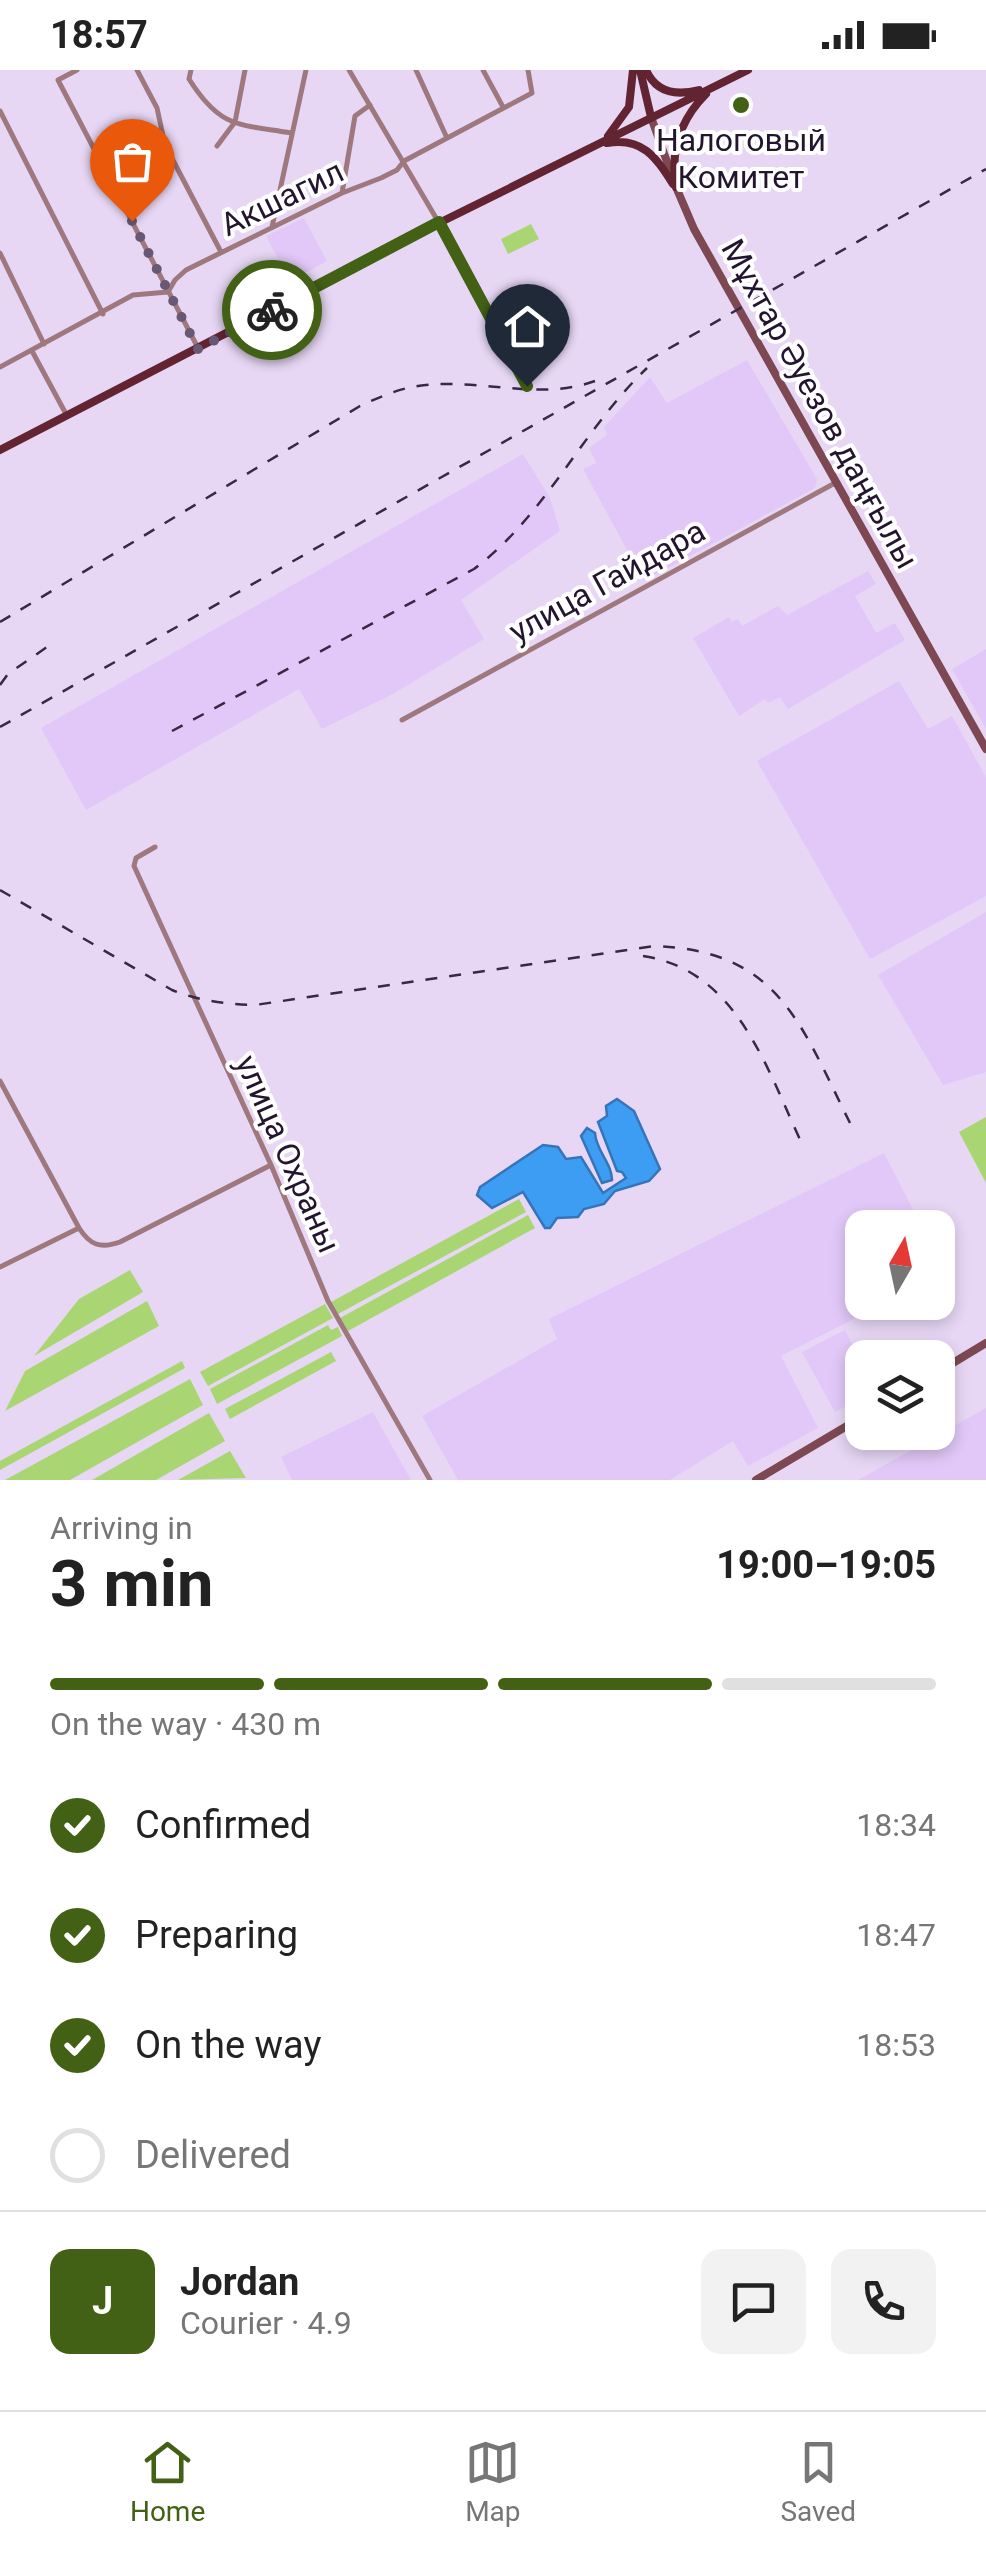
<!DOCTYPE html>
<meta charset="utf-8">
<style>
:root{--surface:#fff;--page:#f2f2f2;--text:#222;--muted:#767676;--line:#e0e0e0;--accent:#436115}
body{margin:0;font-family:Roboto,sans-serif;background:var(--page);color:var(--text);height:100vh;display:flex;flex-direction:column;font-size:38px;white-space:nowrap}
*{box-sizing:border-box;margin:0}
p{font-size:32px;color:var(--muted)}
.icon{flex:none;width:55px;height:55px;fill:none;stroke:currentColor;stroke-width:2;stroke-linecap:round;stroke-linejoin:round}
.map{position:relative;height:1410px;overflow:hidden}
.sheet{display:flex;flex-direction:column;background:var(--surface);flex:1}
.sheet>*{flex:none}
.needle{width:65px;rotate:9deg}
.fabs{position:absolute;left:845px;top:1140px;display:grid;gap:20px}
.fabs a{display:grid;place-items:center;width:110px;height:110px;border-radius:20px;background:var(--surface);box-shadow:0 5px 15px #0003;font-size:50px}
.pin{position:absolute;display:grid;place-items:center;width:85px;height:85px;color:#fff;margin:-102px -42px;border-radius:50% 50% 50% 0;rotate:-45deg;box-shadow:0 0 10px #0007}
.pin .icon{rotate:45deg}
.courier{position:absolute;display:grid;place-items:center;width:100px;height:100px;margin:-50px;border:8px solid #436115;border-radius:50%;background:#fff;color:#222;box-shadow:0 2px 12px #0007}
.overview em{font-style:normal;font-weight:700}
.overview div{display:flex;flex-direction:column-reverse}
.overview{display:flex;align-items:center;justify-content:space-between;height:170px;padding:0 50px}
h1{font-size:65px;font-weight:700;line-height:75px}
.bar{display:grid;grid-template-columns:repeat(4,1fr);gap:15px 10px;align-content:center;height:120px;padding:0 50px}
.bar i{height:12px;border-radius:8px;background:var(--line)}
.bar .selected{background:var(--accent)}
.bar p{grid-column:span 4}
.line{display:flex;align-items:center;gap:25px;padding:0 50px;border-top:2px solid var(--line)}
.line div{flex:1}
.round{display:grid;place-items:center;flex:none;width:105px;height:105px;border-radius:20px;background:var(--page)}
ol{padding:0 50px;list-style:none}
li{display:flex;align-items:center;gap:30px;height:110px}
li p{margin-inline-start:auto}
li .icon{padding:10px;border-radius:50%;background:var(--accent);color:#fff;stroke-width:4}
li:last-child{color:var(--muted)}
li i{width:55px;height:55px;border:5px solid var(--line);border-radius:50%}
.status{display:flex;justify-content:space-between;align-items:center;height:70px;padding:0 50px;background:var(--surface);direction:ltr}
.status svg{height:28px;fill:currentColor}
.tabs{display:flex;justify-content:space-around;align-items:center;height:140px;border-top:2px solid var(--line);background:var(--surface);font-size:28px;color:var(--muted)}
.tabs a{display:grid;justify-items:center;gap:5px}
.tabs .selected{color:var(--accent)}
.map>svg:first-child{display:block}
.built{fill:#e2c8f8}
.green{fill:#a9d673}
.water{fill:#3d9df3;stroke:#3574b8;stroke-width:2.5}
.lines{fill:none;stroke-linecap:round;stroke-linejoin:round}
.street{stroke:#9f787e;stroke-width:5}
.secondary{stroke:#7d4851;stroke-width:8}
.primary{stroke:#632432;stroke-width:8}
.rail{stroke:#372843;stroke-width:2.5;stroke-dasharray:12 12;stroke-linecap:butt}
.done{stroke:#685874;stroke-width:10;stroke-dasharray:0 18}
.route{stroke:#436115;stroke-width:12}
.poi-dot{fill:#436115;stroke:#fff;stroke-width:4}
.labels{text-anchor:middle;stroke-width:8;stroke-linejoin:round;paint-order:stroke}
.poi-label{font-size:32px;fill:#23142f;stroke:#fff}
.street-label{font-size:32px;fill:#23142f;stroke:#fff}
</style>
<div class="status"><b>18:57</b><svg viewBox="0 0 49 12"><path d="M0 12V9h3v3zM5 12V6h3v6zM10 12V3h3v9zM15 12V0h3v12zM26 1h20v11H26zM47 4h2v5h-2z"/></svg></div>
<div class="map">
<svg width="986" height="1410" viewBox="0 0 986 1410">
<rect width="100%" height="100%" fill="#e7d7f5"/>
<path class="built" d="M 304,148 L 327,191 L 290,211 L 266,166 Z
M 747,290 L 817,409 L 815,418 L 644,511 L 583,399 L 596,393 L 589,378 L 607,365 L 604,357 L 650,307 L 667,333 Z
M 523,384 L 550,428 L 560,461 L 461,530 L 484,569 L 393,624 L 322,659 L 299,619 L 86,740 L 41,658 Z
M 868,501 L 876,514 L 855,526 L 876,563 L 895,553 L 905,570 L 788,639 L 780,627 L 768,633 L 765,629 L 739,646 L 693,568 L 729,547 L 732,552 L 738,549 L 742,556 L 778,536 L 787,545 Z
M 986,579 L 986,659 L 952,599 Z
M 899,611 L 928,659 L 952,646 L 986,707 L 986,826 L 870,889 L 757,691 Z
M 986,842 L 986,1002 L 943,1015 L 878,905 Z
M 884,1083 L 922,1157 L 862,1158 L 862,1232 L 885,1233 L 781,1286 L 818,1358 L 748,1396 L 733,1371 L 670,1410 L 458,1410 L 422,1346 L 557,1269 L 549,1249 Z
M 845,1260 L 862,1293 L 862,1333 L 851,1340 L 848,1335 L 835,1342 L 802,1282 Z
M 986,1338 L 986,1410 L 858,1410 Z
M 373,1342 L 411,1410 L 292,1410 L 281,1387 Z"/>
<path class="green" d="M 531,154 L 539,169 L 508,184 L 501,169 Z
M 986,1047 L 986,1113 L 959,1062 Z
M 519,1129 L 526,1142 L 338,1244 L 331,1232 Z
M 528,1145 L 535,1158 L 348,1261 L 340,1248 Z
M 130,1200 L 143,1222 L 34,1286 L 79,1229 Z
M 147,1231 L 159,1256 L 5,1341 L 25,1301 Z
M 325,1234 L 333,1248 L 208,1316 L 200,1302 Z
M 328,1255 L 331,1260 L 338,1257 L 342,1266 L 217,1334 L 210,1319 Z
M 331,1282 L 336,1291 L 230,1349 L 225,1339 Z
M 182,1291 L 185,1298 L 0,1400 L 0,1391 Z
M 190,1309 L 203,1335 L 70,1410 L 5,1410 Z
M 209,1343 L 225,1371 L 156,1410 L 92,1410 Z
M 230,1381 L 246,1408 L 178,1410 Z"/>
<path class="water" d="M 617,1029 L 634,1041 L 660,1099 L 649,1111 L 615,1121 L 604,1134 L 584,1139 L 578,1147 L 557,1148 L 550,1158 L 545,1158 L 523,1122 L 492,1138 L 477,1125 L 480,1117 L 543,1075 L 558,1077 L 566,1089 L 581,1087 L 603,1123 L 626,1108 L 622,1102 L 617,1101 L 598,1052 L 607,1046 L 606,1036 Z
M 587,1058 L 595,1063 C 596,1081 612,1093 612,1110 L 602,1113 L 581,1066 Z"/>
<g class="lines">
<path class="street" d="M 77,0 L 58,10 L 197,276
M 137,0 L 157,38 L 165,75 L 221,182
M 191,0 L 189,9 C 220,58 237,54 291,63
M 349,0 L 439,153 L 527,315
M 416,0 L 447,68
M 483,0 L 503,37
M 0,41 L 103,244
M 217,76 L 235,52 L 245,0
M 342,123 L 355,46 L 370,35
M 272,157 L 306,0
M 0,183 L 44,274
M 32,281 L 66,344
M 0,297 L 133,225 L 168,222 L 175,210 L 186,200 L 342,123 L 381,108 L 397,100 L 404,91 L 532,23 L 528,0
M 402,650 L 835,413
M 155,777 L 136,788 L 134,796 L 271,1095 L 328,1231 L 430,1410
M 0,1011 L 79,1158 C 90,1175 100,1179 120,1172 L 271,1095
M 0,1197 L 79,1158"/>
<path class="secondary" d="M 651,47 L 676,117 L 694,159 L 986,679
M 938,1302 L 986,1273
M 756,1410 L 862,1347"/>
<path class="primary" d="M 640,0 L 651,47
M 646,0 C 656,23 676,26 699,20
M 608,66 L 629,37 L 633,0
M 607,73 C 642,67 655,86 673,114
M 676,117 C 670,81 680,50 706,24
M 0,380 L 439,153 L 748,0"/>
<path class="rail" d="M 0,552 L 360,336 C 382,326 402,317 426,315 C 482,309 540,331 595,311
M 0,615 L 8,604 L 47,577
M 0,657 L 986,99
M 172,661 L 474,499 C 546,445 582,360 647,298
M 0,820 L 172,920 C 200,931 225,934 255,935 L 654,876 C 779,880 801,955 850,1053
M 643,886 C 738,900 767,1000 803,1076"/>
</g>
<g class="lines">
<path class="done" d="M 132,151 L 198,279 L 272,240"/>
<path class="route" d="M 272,240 L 439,152 L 527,316"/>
</g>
<circle class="poi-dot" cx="741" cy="35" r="10"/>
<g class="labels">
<g class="poi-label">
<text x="741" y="81">Налоговый<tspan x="741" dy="37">Комитет</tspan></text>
</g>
<g class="street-label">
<text transform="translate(282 128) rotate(-26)" y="11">Акшагил</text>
<text transform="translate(820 334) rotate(61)" y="11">Мұхтар Әуезов даңғылы</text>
<text transform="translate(607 511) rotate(-29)" y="11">улица Гайдара</text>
<text transform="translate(288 1084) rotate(66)" y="11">улица Охраны</text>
</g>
</g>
</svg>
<div class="fabs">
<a><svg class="needle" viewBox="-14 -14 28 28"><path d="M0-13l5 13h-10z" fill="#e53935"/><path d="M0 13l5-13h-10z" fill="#767676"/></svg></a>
<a><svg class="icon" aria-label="layers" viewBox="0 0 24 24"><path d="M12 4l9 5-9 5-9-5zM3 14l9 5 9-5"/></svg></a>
</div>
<div class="pin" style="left:132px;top:151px;background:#ea580c"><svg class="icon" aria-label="bag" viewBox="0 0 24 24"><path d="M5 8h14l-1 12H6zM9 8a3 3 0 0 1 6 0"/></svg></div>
<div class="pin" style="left:527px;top:316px;background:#1f2937"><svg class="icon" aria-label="home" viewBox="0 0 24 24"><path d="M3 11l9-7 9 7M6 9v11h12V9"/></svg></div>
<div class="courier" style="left:272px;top:240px"><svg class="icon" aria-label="bike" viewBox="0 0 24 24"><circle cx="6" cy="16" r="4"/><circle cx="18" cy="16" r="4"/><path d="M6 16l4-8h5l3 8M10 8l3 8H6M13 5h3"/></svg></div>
</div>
<section class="sheet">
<div class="overview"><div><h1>3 min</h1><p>Arriving in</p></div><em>19:00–19:05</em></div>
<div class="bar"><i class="selected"></i><i class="selected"></i><i class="selected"></i><i></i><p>On the way · 430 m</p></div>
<ol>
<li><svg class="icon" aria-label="check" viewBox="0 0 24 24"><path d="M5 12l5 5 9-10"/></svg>Confirmed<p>18:34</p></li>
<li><svg class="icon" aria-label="check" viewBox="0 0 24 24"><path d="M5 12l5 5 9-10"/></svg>Preparing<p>18:47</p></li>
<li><svg class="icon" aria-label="check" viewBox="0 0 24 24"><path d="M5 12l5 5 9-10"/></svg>On the way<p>18:53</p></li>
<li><i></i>Delivered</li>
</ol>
<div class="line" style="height:180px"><b class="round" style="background:var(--accent);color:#fff">J</b><div><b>Jordan</b><p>Courier · 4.9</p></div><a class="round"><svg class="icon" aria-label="chat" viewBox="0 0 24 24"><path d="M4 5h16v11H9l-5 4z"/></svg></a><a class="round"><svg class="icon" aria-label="phone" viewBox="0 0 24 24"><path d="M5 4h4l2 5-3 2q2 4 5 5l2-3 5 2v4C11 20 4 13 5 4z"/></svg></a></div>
</section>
<nav class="tabs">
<a class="selected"><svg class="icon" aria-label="home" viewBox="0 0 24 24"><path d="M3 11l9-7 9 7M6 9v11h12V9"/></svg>Home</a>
<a><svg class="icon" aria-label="map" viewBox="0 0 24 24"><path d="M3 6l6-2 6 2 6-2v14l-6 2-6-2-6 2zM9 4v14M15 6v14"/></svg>Map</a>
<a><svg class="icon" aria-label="saved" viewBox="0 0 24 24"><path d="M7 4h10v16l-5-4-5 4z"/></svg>Saved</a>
</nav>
